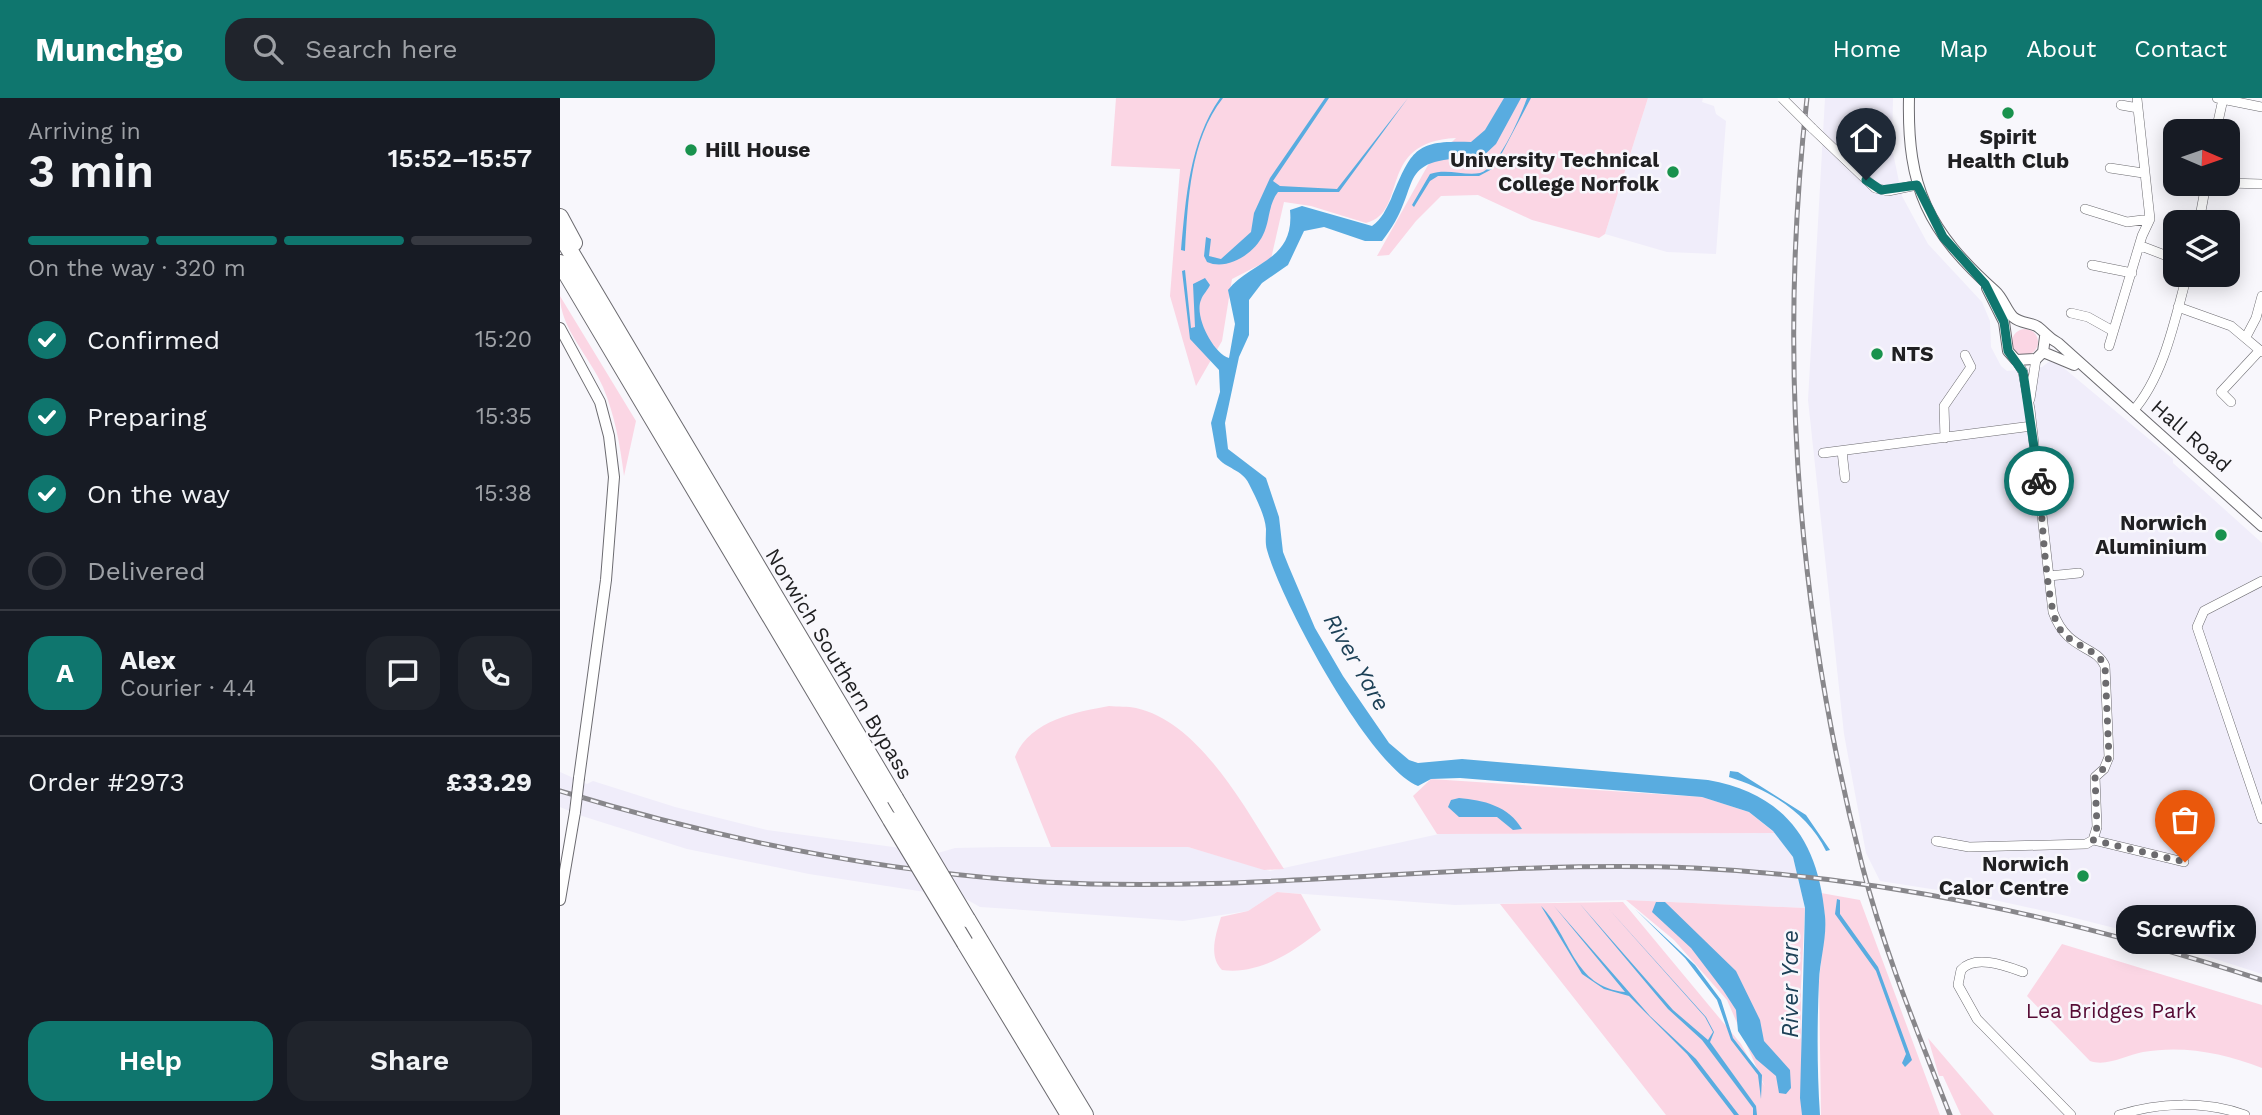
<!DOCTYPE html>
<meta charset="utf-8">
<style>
:root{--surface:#171b24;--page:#20242c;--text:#f1f3f6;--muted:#9ea1a6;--line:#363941;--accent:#0f766e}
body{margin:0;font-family:"Work Sans",sans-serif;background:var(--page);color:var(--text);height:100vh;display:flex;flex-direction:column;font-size:26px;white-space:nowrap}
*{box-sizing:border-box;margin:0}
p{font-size:23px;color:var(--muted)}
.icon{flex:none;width:38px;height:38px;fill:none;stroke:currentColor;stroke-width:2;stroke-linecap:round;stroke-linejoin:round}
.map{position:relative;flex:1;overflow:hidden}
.drawer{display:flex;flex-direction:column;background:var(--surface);width:560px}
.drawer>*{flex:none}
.needle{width:46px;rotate:92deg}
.controls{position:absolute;left:1603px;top:21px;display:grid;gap:14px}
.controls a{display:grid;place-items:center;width:77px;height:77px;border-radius:14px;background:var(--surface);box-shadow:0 4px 18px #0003;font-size:35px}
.pin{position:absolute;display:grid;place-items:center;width:60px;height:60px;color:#fff;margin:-72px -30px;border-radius:50% 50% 50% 0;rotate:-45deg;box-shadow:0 0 7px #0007}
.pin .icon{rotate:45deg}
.courier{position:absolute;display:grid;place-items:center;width:70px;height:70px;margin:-35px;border:5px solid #0f766e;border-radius:50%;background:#fff;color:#222;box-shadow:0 2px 9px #0007}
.bubble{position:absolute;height:49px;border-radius:21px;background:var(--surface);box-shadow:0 4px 18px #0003;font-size:23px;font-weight:600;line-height:49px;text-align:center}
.overview em{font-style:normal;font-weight:600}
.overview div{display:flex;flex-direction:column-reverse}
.overview{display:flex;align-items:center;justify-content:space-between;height:119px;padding:0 28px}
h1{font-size:46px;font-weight:600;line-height:52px}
.bar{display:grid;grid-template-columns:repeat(4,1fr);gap:10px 7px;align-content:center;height:84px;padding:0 28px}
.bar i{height:9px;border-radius:5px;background:var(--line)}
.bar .active{background:var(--accent)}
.bar p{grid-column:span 4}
.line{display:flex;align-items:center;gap:18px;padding:0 28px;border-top:2px solid var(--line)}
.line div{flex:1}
.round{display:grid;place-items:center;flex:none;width:74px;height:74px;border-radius:21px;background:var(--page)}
ol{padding:0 28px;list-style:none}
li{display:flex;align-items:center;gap:21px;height:77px}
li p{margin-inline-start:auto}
li .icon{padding:7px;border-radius:50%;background:var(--accent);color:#fff;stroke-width:4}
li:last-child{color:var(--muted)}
li i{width:38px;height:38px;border:4px solid var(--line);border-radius:50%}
.primary-button{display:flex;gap:14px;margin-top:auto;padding:14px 28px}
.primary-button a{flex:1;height:80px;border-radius:21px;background:var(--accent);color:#fff;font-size:28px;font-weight:600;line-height:80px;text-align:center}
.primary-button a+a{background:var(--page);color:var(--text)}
header{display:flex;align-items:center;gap:42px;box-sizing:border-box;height:98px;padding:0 35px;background:var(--accent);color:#fff}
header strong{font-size:33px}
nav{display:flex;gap:38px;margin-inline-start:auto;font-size:24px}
.search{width:490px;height:63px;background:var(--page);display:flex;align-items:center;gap:18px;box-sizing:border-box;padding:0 24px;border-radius:21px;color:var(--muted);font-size:26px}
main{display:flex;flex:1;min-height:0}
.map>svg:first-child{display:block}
.built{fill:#f0edfa}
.green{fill:#fbd6e4}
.water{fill:#59ace0}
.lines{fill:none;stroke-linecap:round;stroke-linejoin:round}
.minor-casing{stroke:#6c6b70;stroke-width:10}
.tertiary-casing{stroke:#6c6b70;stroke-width:12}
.trunk-casing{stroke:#6c6b70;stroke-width:18}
.minor{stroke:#fff;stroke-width:9}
.tertiary{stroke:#fff;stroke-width:10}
.trunk{stroke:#fff;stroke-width:16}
.rail-casing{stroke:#88878b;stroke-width:5}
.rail{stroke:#f8f7fc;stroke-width:2.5;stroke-dasharray:8;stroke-linecap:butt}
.minor-bridge-casing{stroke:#6c6b70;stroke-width:10;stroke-linecap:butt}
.tertiary-bridge-casing{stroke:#6c6b70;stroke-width:12;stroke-linecap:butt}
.trunk-bridge-casing{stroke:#6c6b70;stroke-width:18;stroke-linecap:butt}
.minor-bridge{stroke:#fff;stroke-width:9}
.tertiary-bridge{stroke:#fff;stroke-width:10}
.trunk-bridge{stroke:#fff;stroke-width:16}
.done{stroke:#6c6b6e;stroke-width:7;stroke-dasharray:0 12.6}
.route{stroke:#0f766e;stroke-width:9}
.poi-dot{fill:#19924d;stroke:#f8f7fc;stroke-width:2.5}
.labels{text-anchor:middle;stroke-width:5;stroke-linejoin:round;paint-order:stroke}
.poi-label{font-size:21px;font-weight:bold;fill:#202022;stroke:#f8f7fc;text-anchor:end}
.street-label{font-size:21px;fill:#202022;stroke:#f8f7fc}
.park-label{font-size:21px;fill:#560b34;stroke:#f8f7fc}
.water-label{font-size:23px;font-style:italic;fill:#1d4157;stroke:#f8f7fc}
</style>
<header>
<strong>Munchgo</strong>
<div class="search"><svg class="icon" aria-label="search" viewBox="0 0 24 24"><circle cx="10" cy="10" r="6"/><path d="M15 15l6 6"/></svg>Search here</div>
<nav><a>Home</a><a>Map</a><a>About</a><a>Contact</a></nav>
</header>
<main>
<section class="drawer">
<div class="overview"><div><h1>3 min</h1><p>Arriving in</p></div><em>15:52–15:57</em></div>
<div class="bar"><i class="active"></i><i class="active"></i><i class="active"></i><i></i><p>On the way · 320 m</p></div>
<ol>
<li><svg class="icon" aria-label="check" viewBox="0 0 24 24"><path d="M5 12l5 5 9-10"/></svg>Confirmed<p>15:20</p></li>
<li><svg class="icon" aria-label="check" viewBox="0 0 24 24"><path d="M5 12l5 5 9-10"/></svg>Preparing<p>15:35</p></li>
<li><svg class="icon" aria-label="check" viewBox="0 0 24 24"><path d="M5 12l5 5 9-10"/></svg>On the way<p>15:38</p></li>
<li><i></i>Delivered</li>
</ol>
<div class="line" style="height:126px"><b class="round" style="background:var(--accent);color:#fff">A</b><div><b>Alex</b><p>Courier · 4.4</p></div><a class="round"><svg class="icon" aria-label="chat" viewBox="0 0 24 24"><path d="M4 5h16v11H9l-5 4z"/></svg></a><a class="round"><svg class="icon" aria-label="phone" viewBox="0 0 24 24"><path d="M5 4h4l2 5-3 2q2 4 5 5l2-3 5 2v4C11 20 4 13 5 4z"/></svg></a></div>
<div class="line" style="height:91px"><div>Order #2973</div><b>£33.29</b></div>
<div class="primary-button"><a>Help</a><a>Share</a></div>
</section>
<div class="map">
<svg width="1702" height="1017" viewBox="0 0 1702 1017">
<rect width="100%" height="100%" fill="#f8f7fc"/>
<path class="built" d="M 1088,0 L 1143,0 L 1142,4 L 1154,8 L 1156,16 L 1166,23 L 1156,156 L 1107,154 L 1045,136 Z
M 1265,0 L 1333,0 L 1332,50 L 1342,98 L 1368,146 L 1422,204 L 1430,223 L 1431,249 L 1441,268 L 1447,273 L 1482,269 L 1490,263 L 1499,266 L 1613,361 L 1613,365 L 1702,445 L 1702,876 L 1578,836 L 1507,818 L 1416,798 L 1320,783 L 1306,755 L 1284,636 L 1248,302 Z
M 0,674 L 27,686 L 33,683 L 115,709 L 207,732 L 378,755 L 395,750 L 443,749 L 628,749 L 710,773 L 879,736 L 1215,735 L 1233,759 L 1245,810 L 1066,802 L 895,807 L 717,794 L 688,813 L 623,823 L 420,809 L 404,800 L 249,776 L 127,751 L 22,718 L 0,709 Z"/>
<path class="green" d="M 556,0 L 1088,0 L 1045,136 L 1039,140 L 972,122 L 918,97 L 881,98 L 856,123 L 829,157 L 817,158 L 868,67 L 896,40 C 815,44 850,114 806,125 L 751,108 L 724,104 L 711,161 L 672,181 L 662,243 L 636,288 L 610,198 L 620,71 L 551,68 Z
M 0,198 L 76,323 L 64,378 C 60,346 55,318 43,289 C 30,259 0,230 0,198 Z
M1452 244a13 13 0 1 1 26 0a13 13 0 1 1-26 0Z
M 549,608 C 558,609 568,608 576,610 C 643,625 689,718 724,771 L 704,772 L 628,749 L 491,749 L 455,659 C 469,623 515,614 549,608 Z
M 871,681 L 1142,699 L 1189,714 L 1215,735 L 877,736 L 853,698 Z
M 717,794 L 741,796 L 761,832 C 733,854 700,877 662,872 C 648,858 656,836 661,819 L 688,813 Z
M 1261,795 L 1300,802 L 1380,1017 L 1261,1017 L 1259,884 L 1265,819 Z
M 1066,802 L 1245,810 L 1241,890 L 1242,1017 L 1106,1017 L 940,806 L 1063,804 L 1181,946 L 1205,989 L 1167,902 L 1114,842 Z
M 1502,846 L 1702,907 L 1702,970 C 1664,955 1623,947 1583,954 C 1566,957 1547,969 1530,963 L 1467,898 Z
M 1368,940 L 1434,1017 L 1401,1017 L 1383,978 L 1379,978 Z"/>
<path class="water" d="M 660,0 L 663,0 C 630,42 628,102 625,153 L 621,152 C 626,100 629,45 660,0 Z
M 765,0 L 769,0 L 713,83 L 720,88 L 777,91 L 848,0 L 779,94 L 718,94 C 708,107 710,123 703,137 C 694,156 667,173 647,164 L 644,158 L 646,139 L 651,141 L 649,158 L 661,161 L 691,134 L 694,115 L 710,80 Z
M 944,0 L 961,0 L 936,46 L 921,60 C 828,59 867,87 822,143 L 805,143 L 764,129 L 744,133 L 728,167 L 702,185 L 689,202 L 689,237 L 679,259 L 665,325 L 668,351 L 706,380 L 719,419 L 723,454 L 729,469 L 755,530 L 783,578 L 829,645 L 849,662 L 858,665 L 902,661 L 1148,682 C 1225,696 1258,742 1265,818 C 1267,840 1260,861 1259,883 C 1257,927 1257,973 1260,1017 L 1242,1017 L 1240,1000 L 1245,810 L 1233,759 L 1213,733 L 1189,714 L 1142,699 L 900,680 L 871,681 L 858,688 C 810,669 721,503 707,452 C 705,445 706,438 706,431 C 705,417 695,398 689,386 C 682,371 666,371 657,359 L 651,325 L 660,294 L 659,272 L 630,241 L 622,173 L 625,172 L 631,230 L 635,229 L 633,186 L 645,180 L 650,187 C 648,192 643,196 641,202 C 634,218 653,255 669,260 L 675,226 L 668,192 C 691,163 735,163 730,112 L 742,108 L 812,128 C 822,121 826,111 831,101 C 852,51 855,42 911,44 L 925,32 Z
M 967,0 L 971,0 L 934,70 L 919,78 L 878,78 L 870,83 L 854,109 L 852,107 L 870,76 C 887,70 904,78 920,75 C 938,71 961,17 967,0 Z
M 1170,673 L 1178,674 L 1246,717 L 1270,752 L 1266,753 C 1248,715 1208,691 1169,679 Z
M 899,700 C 923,702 949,708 962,731 L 953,732 L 937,719 L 899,719 L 888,709 L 891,702 Z
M 1277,801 L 1280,802 L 1280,816 L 1318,869 L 1352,962 L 1345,969 L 1342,965 L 1346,956 L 1316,873 L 1275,816 Z
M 1096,804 L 1105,804 L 1176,873 L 1200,922 L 1204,943 L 1230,972 L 1231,990 L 1226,996 L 1219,995 L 1216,978 L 1196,961 L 1178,933 L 1176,912 L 1163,892 L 1131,850 L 1092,814 Z
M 1020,806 L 1113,912 L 1148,942 L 1153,934 L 1145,919 L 1047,809 L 1146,919 L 1154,934 L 1150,944 L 1196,1008 L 1197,1017 L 1193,1017 L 1193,1010 L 1142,942 L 1108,911 Z
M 981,808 C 1011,838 1013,889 1065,894 L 994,808 L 1090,918 L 1136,961 L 1179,1017 L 1174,1017 L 1127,956 L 1069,898 L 1044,891 L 1022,876 Z
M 1075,811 L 1135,867 L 1161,902 L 1173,940 L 1202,977 L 1201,1001 L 1198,977 L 1171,942 L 1157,902 L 1125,860 Z"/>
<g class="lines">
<defs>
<path id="minor" d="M 1657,0 L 1702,9
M 1561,7 L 1578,10
M 1252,30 L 1315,90 L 1328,93 L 1357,87
M 1656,33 L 1663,1
M 1550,70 L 1583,75
M 1668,85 L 1702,86
M 1525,111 L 1567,124 L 1590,121
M 1639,124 L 1646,86
M 1581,148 L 1615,161
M 1532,167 L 1572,175
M 1618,209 L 1671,228 L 1702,254
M 1511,215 L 1528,219 L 1553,233
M 1686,239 L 1696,220 L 1702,198
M 1549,248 L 1582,138 L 1590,121 L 1577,1
M 1456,262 L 1463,274 L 1470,311 L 1493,514 C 1507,553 1536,547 1545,568 L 1549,659 L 1544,671 L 1535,679 L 1537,729 L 1533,742
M 1470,301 L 1476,261
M 1671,304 L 1661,294 L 1700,252
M 1573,313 C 1604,278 1615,221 1627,177
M 1385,340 L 1384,308 L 1411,269 L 1405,257
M 1282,353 L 1285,380
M 1263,355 L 1472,328
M 1489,478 L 1519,475
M 1702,483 L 1644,513 L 1637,529 L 1702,721
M 1376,743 L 1409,749 L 1526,746 L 1533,742 L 1624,764
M 1463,874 C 1446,868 1415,856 1401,872 L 1398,887 L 1417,921 L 1511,1017
M 1559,1017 C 1599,1004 1646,1003 1685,1017"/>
<path id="tertiary" d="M 1349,0 C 1347,90 1368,133 1435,193 C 1443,200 1446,212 1453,219 C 1461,226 1471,224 1478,229 C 1486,235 1488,240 1498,245 L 1702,428
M 1427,190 L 1444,224 L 1448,253 L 1456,262 L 1476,261 L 1483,254 L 1485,239
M 0,230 L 40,304 L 49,338 L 54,379 L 46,482 L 19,680
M 1483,254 L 1514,267
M 0,802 L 15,714"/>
<path id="trunk" d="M 0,119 L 14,145
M 0,136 L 335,700
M 0,165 L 331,722
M 407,821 L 525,1017
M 405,845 L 509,1017"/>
</defs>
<use href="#minor" class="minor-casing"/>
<use href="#tertiary" class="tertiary-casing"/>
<use href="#trunk" class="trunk-casing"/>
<use href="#minor" class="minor"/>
<use href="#tertiary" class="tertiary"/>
<use href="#trunk" class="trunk"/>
<defs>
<path id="rail" d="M 1247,0 C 1218,258 1237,516 1302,767 C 1324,853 1358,935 1390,1017
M 0,693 C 157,741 320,774 484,784 C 701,796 917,761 1134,770 C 1329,779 1517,822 1702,882"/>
</defs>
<use href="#rail" class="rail-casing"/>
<use href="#rail" class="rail"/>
<defs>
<path id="minor-bridge" d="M 1222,0 L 1252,30"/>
<path id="tertiary-bridge" d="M 15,714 L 19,680"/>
<path id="trunk-bridge" d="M 335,700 L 407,821
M 331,722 L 405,845"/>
</defs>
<use href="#minor-bridge" class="minor-bridge-casing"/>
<use href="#tertiary-bridge" class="tertiary-bridge-casing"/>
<use href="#trunk-bridge" class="trunk-bridge-casing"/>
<use href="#minor-bridge" class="minor-bridge"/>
<use href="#tertiary-bridge" class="tertiary-bridge"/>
<use href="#trunk-bridge" class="trunk-bridge"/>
</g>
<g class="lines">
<path class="done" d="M 1479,383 C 1482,414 1486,509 1499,530 C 1511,548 1537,550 1545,568 L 1549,659 L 1544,671 L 1538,673 L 1535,679 L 1537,729 L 1533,742 L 1625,764"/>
<path class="route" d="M 1306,82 L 1321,92 L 1357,87 L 1383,139 L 1425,186 L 1444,224 L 1448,253 L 1463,274 L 1479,383"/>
</g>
<g class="poi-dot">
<circle cx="1448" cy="15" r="7"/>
<circle cx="131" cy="52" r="7"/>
<circle cx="1113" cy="74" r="7"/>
<circle cx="1317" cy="256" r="7"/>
<circle cx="1661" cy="437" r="7"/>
<circle cx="1523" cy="778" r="7"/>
</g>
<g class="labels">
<g class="poi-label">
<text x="1448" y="46" text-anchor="middle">Spirit<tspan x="1448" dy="24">Health Club</tspan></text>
<text x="145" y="59" text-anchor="start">Hill House</text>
<text x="1099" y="69">University Technical<tspan x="1099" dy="24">College Norfolk</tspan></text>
<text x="1331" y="263" text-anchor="start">NTS</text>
<text x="1647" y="432">Norwich<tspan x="1647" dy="24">Aluminium</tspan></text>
<text x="1509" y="773">Norwich<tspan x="1509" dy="24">Calor Centre</tspan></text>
</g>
<g class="street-label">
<text transform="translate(1631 338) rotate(41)" y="7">Hall Road</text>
<text transform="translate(279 566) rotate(59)" y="7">Norwich Southern Bypass</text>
</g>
<g class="park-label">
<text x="1551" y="920">Lea Bridges Park</text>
</g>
<g class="water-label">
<text transform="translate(797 564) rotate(60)" y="8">River Yare</text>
<text transform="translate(1230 886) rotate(-90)" y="8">River Yare</text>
</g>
</g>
</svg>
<div class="controls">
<a><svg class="needle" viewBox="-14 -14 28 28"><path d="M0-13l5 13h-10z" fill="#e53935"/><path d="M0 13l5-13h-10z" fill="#9ea1a6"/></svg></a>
<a><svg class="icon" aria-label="layers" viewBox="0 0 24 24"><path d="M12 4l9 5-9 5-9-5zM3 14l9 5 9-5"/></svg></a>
</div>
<div class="pin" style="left:1625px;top:764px;background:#ea580c"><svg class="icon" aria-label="bag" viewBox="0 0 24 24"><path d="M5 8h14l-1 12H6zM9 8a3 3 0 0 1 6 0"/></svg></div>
<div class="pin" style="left:1306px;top:82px;background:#1f2937"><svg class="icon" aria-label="home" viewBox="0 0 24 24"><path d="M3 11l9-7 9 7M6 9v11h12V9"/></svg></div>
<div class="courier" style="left:1479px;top:383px"><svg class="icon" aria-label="bike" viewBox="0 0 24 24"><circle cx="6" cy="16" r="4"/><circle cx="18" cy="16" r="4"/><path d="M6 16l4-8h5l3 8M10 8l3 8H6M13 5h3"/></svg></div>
<div class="bubble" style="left:1556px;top:807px;width:140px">Screwfix</div>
</div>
</main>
